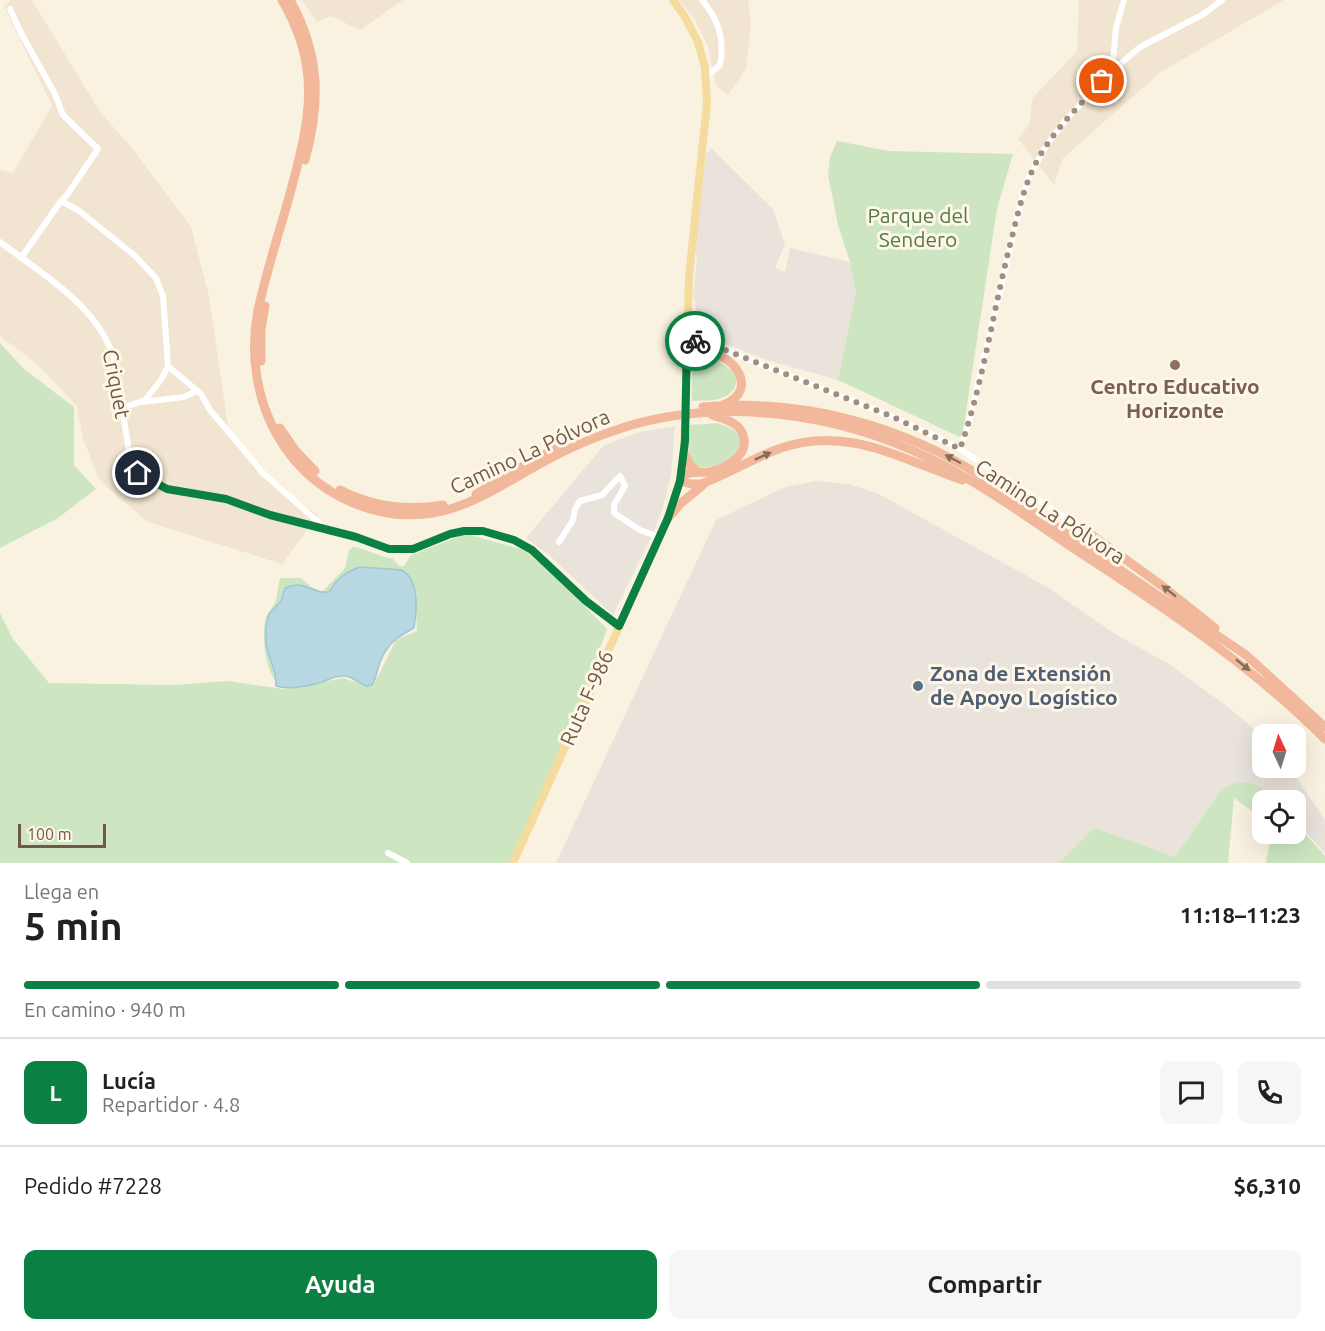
<!DOCTYPE html>
<html lang="es">
<meta charset="utf-8">
<style>
:root{--surface:#fff;--page:#f6f6f6;--text:#202124;--muted:#757577;--line:#e0e0e0;--accent:#0b8043}
body{margin:0;font-family:Ubuntu,sans-serif;background:var(--page);color:var(--text);height:100vh;display:flex;flex-direction:column;font-size:22px;white-space:nowrap}
*{box-sizing:border-box;margin:0}
p{font-size:20px;color:var(--muted)}
.icon{flex:none;width:33px;height:33px;fill:none;stroke:currentColor;stroke-width:2;stroke-linecap:round;stroke-linejoin:round}
.map{position:relative;height:863px;overflow:hidden}
.details{display:flex;flex-direction:column;background:var(--surface);flex:1}
.details>*{flex:none}
.needle{width:39px;rotate:356deg}
.controls{position:absolute;left:1252px;top:724px;display:grid;gap:12px}
.controls a{display:grid;place-items:center;width:54px;height:54px;border-radius:12px;background:var(--surface);box-shadow:0 6px 24px #0002;font-size:30px}
.scale{position:absolute;left:18px;bottom:15px;width:88px;box-sizing:border-box;padding-left:6px;border:3px solid #6f5a4a;border-top:0;font-size:16px;line-height:21px;white-space:nowrap;color:#6f5a4a;-webkit-text-stroke:4px #fef6e6;paint-order:stroke}
.pin{position:absolute;display:grid;place-items:center;width:51px;height:51px;color:#fff;margin:-26px;border:3px solid #fff;border-radius:50%;box-shadow:0 2px 6px #0007}
.courier{position:absolute;display:grid;place-items:center;width:60px;height:60px;margin:-30px;border:4px solid #0b8043;border-radius:50%;background:#fff;color:#222;box-shadow:0 2px 8px #0007}
.headline em{font-style:normal;font-weight:700}
.headline div{display:flex;flex-direction:column-reverse}
.headline{display:flex;align-items:center;justify-content:space-between;height:102px;padding:0 24px}
h1{font-size:39px;font-weight:700;line-height:45px}
.bar{display:grid;grid-template-columns:repeat(4,1fr);gap:9px 6px;align-content:center;height:72px;padding:0 24px}
.bar i{height:8px;border-radius:4px;background:var(--line)}
.bar .active{background:var(--accent)}
.bar p{grid-column:span 4}
.line{display:flex;align-items:center;gap:15px;padding:0 24px;border-top:2px solid var(--line)}
.line div{flex:1}
.round{display:grid;place-items:center;flex:none;width:63px;height:63px;border-radius:12px;background:var(--page)}
.cta{display:flex;gap:12px;margin-top:auto;padding:12px 24px}
.cta a{flex:1;height:69px;border-radius:12px;background:var(--accent);color:#fff;font-size:24px;font-weight:700;line-height:69px;text-align:center}
.cta a+a{background:var(--page);color:var(--text)}
.map>svg:first-child{display:block}
.residential{fill:#f1e4d0}
.industrial{fill:#e9e3dc}
.green{fill:#cde6c1;fill-rule:evenodd}
.water{fill:#b7d8e2;stroke:#9ec7d3;stroke-width:1.5}
.lines{fill:none;stroke-linecap:round;stroke-linejoin:round}
.minor{stroke:#fff;stroke-width:6}
.major{stroke:#f5db9d;stroke-width:8}
.highway{stroke:#f1b89b;stroke-width:9}
.oneway{fill:#896d5a}
.done{stroke:#a08f7f;stroke-width:6;stroke-dasharray:0 10.8}
.route{stroke:#0b8043;stroke-width:8}
.education-dot{fill:#8d6e63;stroke:#fef6e6;stroke-width:2}
.service-dot{fill:#5c6f8a;stroke:#fef6e6;stroke-width:2}
.labels{text-anchor:middle;stroke-width:6;stroke-linejoin:round;paint-order:stroke}
.park-label{font-size:21px;fill:#527a45;stroke:#fef6e6}
.street-label{font-size:21px;fill:#6f5a4a;stroke:#fef6e6}
.education-label{font-size:21px;font-weight:bold;fill:#785e54;stroke:#fef6e6}
.service-label{font-size:21px;font-weight:bold;fill:#4e5e75;stroke:#fef6e6;text-anchor:start}
</style>
<div class="map">
<svg width="1325" height="863" viewBox="0 0 1325 863">
<rect width="100%" height="100%" fill="#faf2e1"/>
<path class="residential" d="M 11,0 L 32,0 L 100,112 L 131,147 L 191,227 L 209,296 L 228,426 L 259,474 L 318,515 L 282,564 L 148,522 L 100,481 L 83,439 L 77,406 L 36,363 L 0,336 L 0,170 L 13,173 L 52,106 L 4,6 Z
M 302,0 L 403,0 L 360,30 L 331,16 L 317,22 Z
M 679,0 L 748,0 L 751,25 L 746,69 L 728,95 L 716,86 L 708,46 L 694,18 Z
M 1079,0 L 1284,0 L 1161,72 L 1063,158 L 1054,185 L 1018,139 L 1030,123 L 1032,99 L 1077,51 Z"/>
<path class="industrial" d="M 711,148 L 773,209 L 785,244 L 775,268 L 785,272 L 790,248 L 850,262 L 856,292 L 838,380 L 767,360 L 716,340 L 697,315 L 693,294 L 697,262 L 695,243 L 706,155 Z
M 675,426 L 671,476 L 661,514 L 651,538 L 613,615 L 549,555 L 526,538 L 604,445 L 640,432 Z
M 816,481 L 848,484 L 877,493 L 1047,587 L 1115,634 L 1169,664 L 1228,707 L 1251,726 L 1263,739 L 1263,768 L 1289,768 L 1292,771 L 1325,820 L 1325,853 L 1296,822 L 1296,801 L 1276,801 L 1268,793 L 1219,793 L 1175,857 L 1096,828 L 1093,829 L 1059,863 L 556,863 L 716,520 L 785,487 Z"/>
<path class="green" d="M 837,141 L 889,151 L 1013,154 L 997,209 L 962,438 L 838,380 L 856,292 L 850,262 L 838,225 L 828,175 L 830,157 Z
M 0,343 L 24,369 L 74,407 L 74,465 L 96,489 L 58,518 L 0,548 Z
M 704,357 C 719,358 750,377 729,394 C 720,402 703,400 692,401 C 692,386 688,364 704,357 Z
M 718,423 C 723,426 730,427 735,431 C 754,448 718,470 703,467 C 696,466 692,461 688,456 L 690,425 Z
M 466,534 L 525,550 L 561,581 L 607,629 L 577,713 L 509,863 L 0,863 L 0,613 L 13,639 L 49,683 L 174,685 L 227,681 L 283,689 L 344,678 L 354,682 L 348,675 L 276,681 C 265,669 261,633 266,617 C 269,610 276,604 277,596 C 278,590 277,585 281,578 L 301,578 L 310,586 L 322,592 L 345,568 L 349,550 L 353,547 C 365,548 384,559 392,558 L 400,566 L 404,566 L 411,555 ZM 416,610 L 417,631 L 396,640 L 372,688 C 377,657 395,632 416,610 Z
M 1242,782 C 1257,783 1266,790 1275,801 L 1263,801 L 1263,819 L 1234,798 L 1228,863 L 1059,863 L 1093,829 L 1096,828 L 1175,857 L 1219,793 L 1229,785 Z
M 1296,824 L 1325,856 L 1325,863 L 1266,863 L 1271,834 L 1296,834 Z"/>
<path class="water" d="M 360,567 L 402,570 C 420,581 417,610 414,628 C 397,637 388,643 380,662 C 377,670 377,677 372,685 L 366,686 C 359,683 354,677 345,676 C 337,675 330,679 322,682 C 310,686 288,690 276,686 L 275,673 L 266,646 L 266,626 L 269,614 L 281,601 L 285,588 C 306,579 310,594 329,592 C 337,579 345,572 360,567 Z"/>
<g class="lines">
<path class="minor" d="M 702,0 C 719,20 725,40 720,65 L 706,77
M 10,9 L 21,33 L 55,94 L 63,115 L 98,149 L 67,195 L 61,201 L 21,258
M 1112,71 L 1116,28 L 1124,0
M 61,201 L 78,210 L 134,255 L 156,278 L 163,296 L 168,366 L 161,380 L 145,400 L 122,408
M 0,242 C 42,274 102,308 115,363 L 130,458 L 133,466 L 141,476 L 167,489 L 226,499 L 270,515 L 356,537 L 389,549 L 413,549 L 450,533 L 464,531 L 482,531 L 514,540 L 532,550 L 586,601 L 619,626
M 710,344 L 891,416 L 937,437 L 960,449 L 1086,531
M 168,366 L 201,394 L 210,410 L 263,473 L 318,522 L 322,529
M 142,402 L 184,397 L 197,391
M 960,449 L 969,422 L 1021,202 L 1029,177 L 1046,146 L 1065,121 L 1112,71 L 1140,47 L 1202,15 L 1222,0
M 559,542 L 573,520 L 575,509 L 580,501 L 602,495 L 620,476 L 625,486 L 614,505 L 614,513 L 640,530 L 659,537
M 388,853 L 407,863"/>
<path class="major" d="M 513,863 L 668,518 L 680,481 L 684,453 L 689,276 L 707,103 L 705,68 L 698,42 L 685,17 L 673,0"/>
<path class="highway" d="M 282,0 C 322,68 310,119 291,190 C 280,230 267,269 258,310 C 241,398 286,489 378,511 C 447,527 489,491 545,461 C 570,447 597,436 625,427 C 724,397 837,413 929,458 C 987,486 1039,526 1093,561 C 1175,615 1255,669 1325,739
M 290,0 C 320,54 321,102 305,160
M 687,316 L 695,329 L 710,344
M 687,339 L 708,343
M 698,354 C 730,346 763,390 723,405
M 261,361 L 261,329 L 265,306
M 686,367 L 692,358 L 701,351
M 703,407 C 801,398 902,425 984,478 L 1246,655 L 1325,727
M 280,428 L 295,450 L 315,471
M 684,453 L 690,465 L 699,472
M 681,476 C 691,471 699,473 709,472 C 724,469 747,457 744,439 C 742,423 725,419 712,415
M 680,481 L 692,484 L 701,484 C 728,474 753,458 781,448 C 847,425 901,459 962,480
M 340,490 C 373,507 407,511 443,505
M 476,494 L 535,459 L 563,445
M 668,518 L 681,503 L 703,485
M 1086,531 L 1161,585 L 1215,628"/>
</g>
<defs><path id="oneway-solid" d="M-6-.8H1V-3.2L6.5 0L1 3.2V.8H-6Z" transform="scale(1.5)"/></defs>
<g class="oneway">
<use href="#oneway-solid" transform="translate(763 456) rotate(-24)"/>
<use href="#oneway-solid" transform="translate(953 459) rotate(-152)"/>
<use href="#oneway-solid" transform="translate(1169 591) rotate(-142)"/>
<use href="#oneway-solid" transform="translate(1243 665) rotate(39)"/>
</g>
<g class="lines">
<path class="done" d="M 695,341 L 710,344 L 891,416 L 960,449 C 983,383 993,312 1010,245 C 1018,214 1024,182 1041,154 C 1057,127 1081,104 1102,81"/>
<path class="route" d="M 138,473 L 167,489 L 226,499 L 270,515 L 356,537 L 389,549 L 413,549 L 450,534 L 464,531 L 483,531 L 514,540 L 532,550 L 586,601 L 619,626 L 668,518 L 680,481 L 685,441 L 687,339 L 695,341"/>
</g>
<circle class="education-dot" cx="1175" cy="365" r="6"/>
<circle class="service-dot" cx="918" cy="686" r="6"/>
<g class="labels">
<g class="park-label">
<text x="918" y="223">Parque del<tspan x="918" dy="24">Sendero</tspan></text>
</g>
<g class="street-label">
<text transform="translate(116 384) rotate(79)" y="7">Criquet</text>
<text transform="translate(530 452) rotate(-25)" y="7">Camino La Pólvora</text>
<text transform="translate(1050 512) rotate(33)" y="7">Camino La Pólvora</text>
<text transform="translate(587 698) rotate(-66)" y="7">Ruta F-986</text>
</g>
<g class="education-label">
<text x="1175" y="394">Centro Educativo<tspan x="1175" dy="24">Horizonte</tspan></text>
</g>
<g class="service-label">
<text x="930" y="681">Zona de Extensión<tspan x="930" dy="24">de Apoyo Logístico</tspan></text>
</g>
</g>
</svg>
<div class="controls">
<a><svg class="needle" viewBox="-14 -14 28 28"><path d="M0-13l5 13h-10z" fill="#e53935"/><path d="M0 13l5-13h-10z" fill="#757577"/></svg></a>
<a><svg class="icon" aria-label="locate" viewBox="0 0 24 24"><circle cx="12" cy="12" r="6"/><path d="M12 2v4M12 18v4M2 12h4M18 12h4"/></svg></a>
</div>
<div class="scale">100 m</div>
<div class="pin" style="left:1102px;top:81px;background:#ea580c"><svg class="icon" aria-label="bag" viewBox="0 0 24 24"><path d="M5 8h14l-1 12H6zM9 8a3 3 0 0 1 6 0"/></svg></div>
<div class="pin" style="left:138px;top:473px;background:#1f2937"><svg class="icon" aria-label="home" viewBox="0 0 24 24"><path d="M3 11l9-7 9 7M6 9v11h12V9"/></svg></div>
<div class="courier" style="left:695px;top:341px"><svg class="icon" aria-label="bike" viewBox="0 0 24 24"><circle cx="6" cy="16" r="4"/><circle cx="18" cy="16" r="4"/><path d="M6 16l4-8h5l3 8M10 8l3 8H6M13 5h3"/></svg></div>
</div>
<section class="details">
<div class="headline"><div><h1>5 min</h1><p>Llega en</p></div><em>11:18–11:23</em></div>
<div class="bar"><i class="active"></i><i class="active"></i><i class="active"></i><i></i><p>En camino · 940 m</p></div>
<div class="line" style="height:108px"><b class="round" style="background:var(--accent);color:#fff">L</b><div><b>Lucía</b><p>Repartidor · 4.8</p></div><a class="round"><svg class="icon" aria-label="chat" viewBox="0 0 24 24"><path d="M4 5h16v11H9l-5 4z"/></svg></a><a class="round"><svg class="icon" aria-label="phone" viewBox="0 0 24 24"><path d="M5 4h4l2 5-3 2q2 4 5 5l2-3 5 2v4C11 20 4 13 5 4z"/></svg></a></div>
<div class="line" style="height:78px"><div>Pedido #7228</div><b>$6,310</b></div>
<div class="cta"><a>Ayuda</a><a>Compartir</a></div>
</section>
